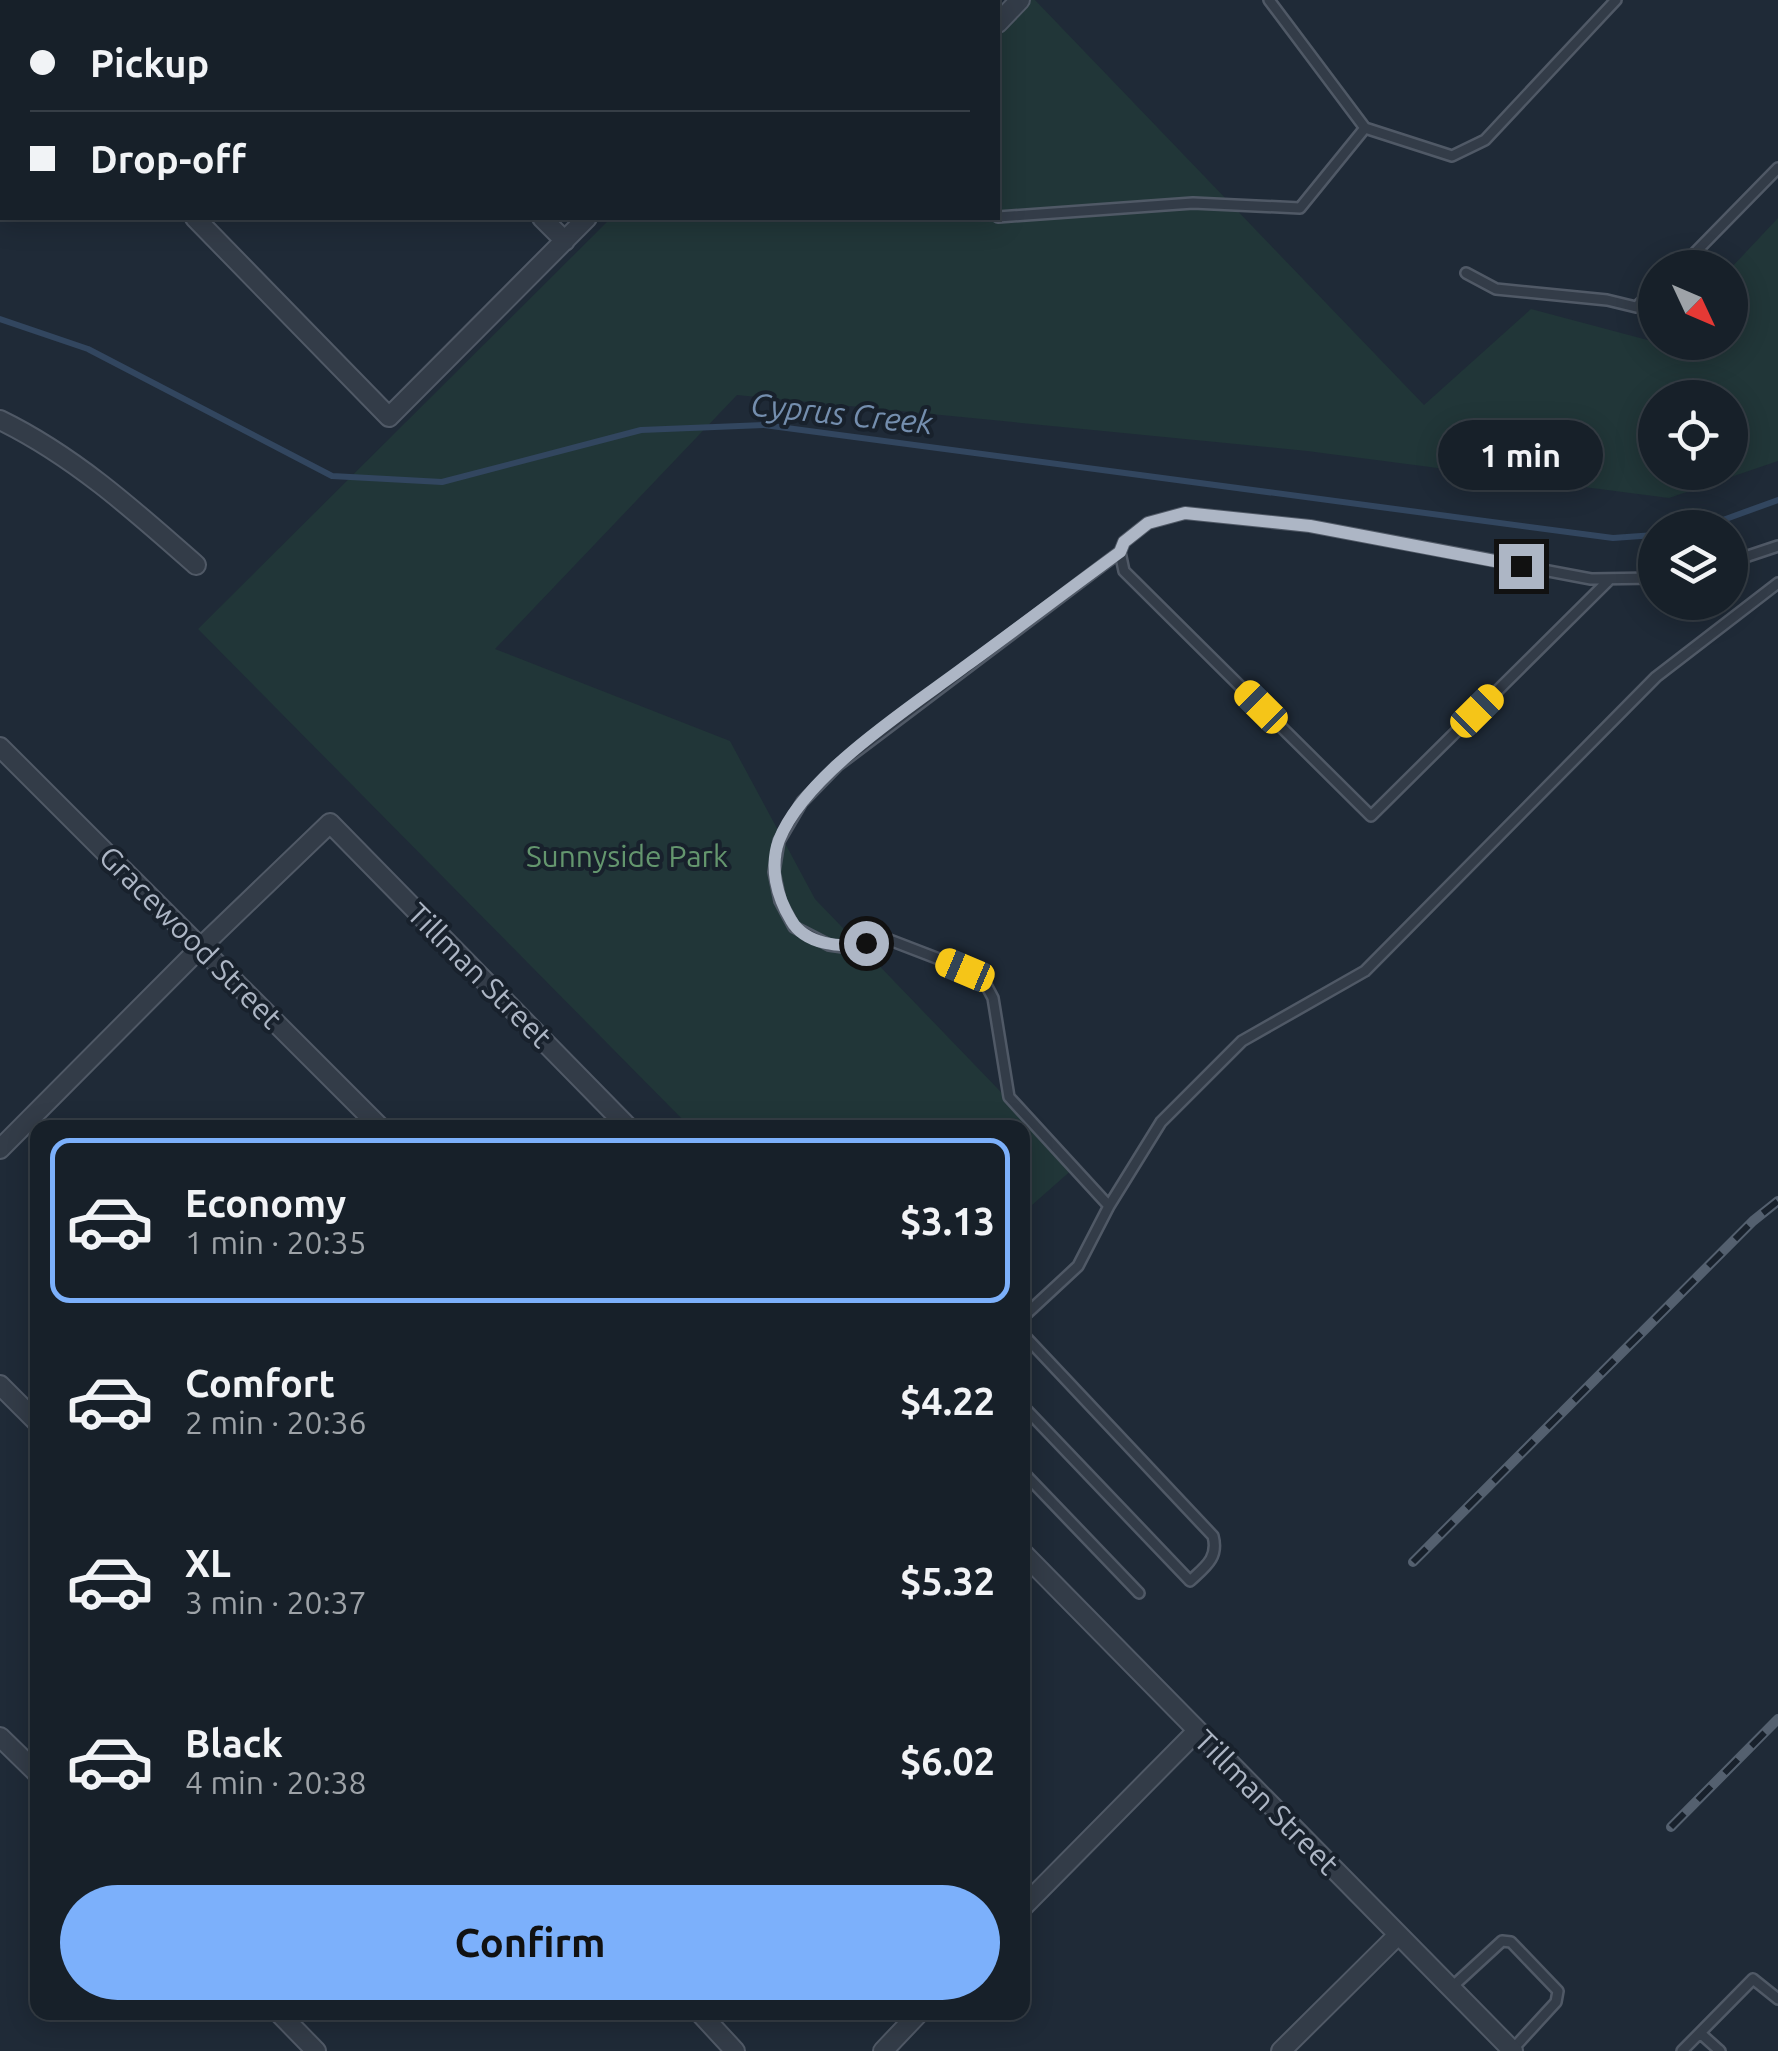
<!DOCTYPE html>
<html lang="en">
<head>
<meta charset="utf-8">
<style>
	body { margin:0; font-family:Ubuntu,sans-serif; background:#242d35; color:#f1f3f6; height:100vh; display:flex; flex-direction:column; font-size:38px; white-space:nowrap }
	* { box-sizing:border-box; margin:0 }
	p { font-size:32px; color:#9ea3a8 }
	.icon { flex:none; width:55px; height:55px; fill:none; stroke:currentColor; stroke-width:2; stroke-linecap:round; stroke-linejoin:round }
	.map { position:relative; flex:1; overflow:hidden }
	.details { position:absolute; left:30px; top:1120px; width:1000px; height:900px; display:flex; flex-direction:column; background:#172029; border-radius:20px; box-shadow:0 5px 25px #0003,0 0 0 2px #363e46 }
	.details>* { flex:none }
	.guide { position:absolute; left:0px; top:0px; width:1000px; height:220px; box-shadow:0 5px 25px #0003,0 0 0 2px #363e46; display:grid; align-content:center; height:220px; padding:0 30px; background:#172029 }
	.needle { width:65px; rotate:134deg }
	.fabs { position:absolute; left:1638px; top:250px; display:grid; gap:20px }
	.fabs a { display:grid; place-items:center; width:110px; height:110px; border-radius:50%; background:#172029; box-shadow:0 5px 25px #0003,0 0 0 2px #363e46; font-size:50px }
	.end { position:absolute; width:45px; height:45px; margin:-22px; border:12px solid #adb6c5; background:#111; box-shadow:0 0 0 5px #111 }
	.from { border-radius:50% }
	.bubble { position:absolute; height:70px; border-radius:35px; background:#172029; box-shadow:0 5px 25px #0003,0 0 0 2px #363e46; font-size:32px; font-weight:700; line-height:70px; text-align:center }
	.car { position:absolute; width:30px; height:60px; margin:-30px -15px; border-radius:12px; box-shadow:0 0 8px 2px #0007; background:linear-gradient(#f5c518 24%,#345 0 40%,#f5c518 0 76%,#345 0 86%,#f5c518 0) }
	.guide b { display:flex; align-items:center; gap:35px; height:95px; font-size:38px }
	.guide b+b { border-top:2px solid #363e46 }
	.guide i { width:25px; height:25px; background:#f1f3f6 }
	ul { padding:18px 0 0; list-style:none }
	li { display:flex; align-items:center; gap:30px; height:165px; margin:0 20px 15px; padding:0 10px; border:5px solid transparent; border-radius:20px }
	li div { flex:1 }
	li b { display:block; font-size:38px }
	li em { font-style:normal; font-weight:700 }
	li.on { border-color:#7cb0fb }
	li>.icon { width:90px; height:90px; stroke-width:1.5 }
	.cta { display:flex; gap:20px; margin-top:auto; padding:20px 30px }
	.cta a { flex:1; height:115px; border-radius:60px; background:#7cb0fb; color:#111; font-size:40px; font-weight:700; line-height:115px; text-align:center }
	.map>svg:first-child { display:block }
</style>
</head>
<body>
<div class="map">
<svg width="1778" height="2051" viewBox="0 0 1778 2051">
	<rect width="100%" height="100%" fill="#1f2a37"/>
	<!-- green -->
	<path fill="#213638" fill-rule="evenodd" d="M 1020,0 L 1035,0 L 1424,405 L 1531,309 L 1655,342 L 1730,342 L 1730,269 L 1778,218 L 1778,461 L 1669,498 L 1307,451 L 737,395 L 495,649 L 730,741 L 815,899 L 1074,1168 L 1023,1213 L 1022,1128 L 690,1127 L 198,629 L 611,218 L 998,218 L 998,23 ZM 1655,398 L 1730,398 L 1730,472 L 1655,472 Z"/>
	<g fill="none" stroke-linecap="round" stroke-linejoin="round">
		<!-- stream -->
		<path stroke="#32465f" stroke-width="6" d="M 0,319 L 88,349 L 332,476 L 442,482 L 641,430 L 764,425 L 1613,538 L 1655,535
			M 1701,528 L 1778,500"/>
		<defs>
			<path id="service" d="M 1269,0 L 1365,128 L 1452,156 L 1485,140 L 1616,0
				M 977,2 L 980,0
				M 998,217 L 1193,203 L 1300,208 L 1365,128
				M 1680,268 L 1778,168
				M 1466,273 L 1496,289 L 1607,300 L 1636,307 L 1655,290
				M 1730,562 L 1778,546
				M 1610,579 L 1371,816 L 1124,571 L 1120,552 L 1124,542 L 1148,523 L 1185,513 L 1310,526 L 1591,579 L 1655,578
				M 1109,1206 L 1009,1097 L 993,998 L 985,983 L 965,969 L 887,939 L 843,947 L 829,945 L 794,927 L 780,901 L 774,872 L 779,841 L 802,802 L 837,766 L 1120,552
				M 1022,1318 L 1078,1266 L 1109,1206 L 1161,1122 L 1242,1041 L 1365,971 L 1656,677 L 1778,583
				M 1022,1333 L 1213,1536 C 1219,1558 1205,1567 1190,1581 L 1022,1405
				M 1022,1471 L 1139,1593
				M 1452,1987 L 1502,1941 L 1511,1942 L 1558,1991 L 1556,2002 L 1512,2050
				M 1700,2033 L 1720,2051
				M 1682,2051 L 1753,1979 L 1778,1999"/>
			<path id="minor" d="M 329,0 L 331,2
				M 651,0 L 652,2
				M 796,2 L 799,0
				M 0,16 L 2,19
				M 998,23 L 1020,0
				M 195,218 L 389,417 L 587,218
				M 542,218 L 565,241
				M 0,420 C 74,456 135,511 196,565
				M 0,747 L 381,1128
				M 0,1149 L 202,946 L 330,823 L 629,1128
				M 0,1385 L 38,1423
				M 1022,1552 L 1513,2051
				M 0,1737 L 38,1774
				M 1022,1908 L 1197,1731
				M 278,2012 L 316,2051
				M 699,2012 L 735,2051
				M 883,2051 L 920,2012
				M 1281,2051 L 1398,1935"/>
		</defs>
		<!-- service casing -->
		<use href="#service" stroke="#505966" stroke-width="14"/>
		<!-- minor casing -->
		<use href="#minor" stroke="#505966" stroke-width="22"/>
		<!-- service -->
		<use href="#service" stroke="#333c48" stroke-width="9"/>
		<!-- minor -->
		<use href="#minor" stroke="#333c48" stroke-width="18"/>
		<defs>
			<path id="rail" d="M 1413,1562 L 1753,1221 L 1778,1201
				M 1671,1827 L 1778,1719"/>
		</defs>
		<!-- rail casing -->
		<use href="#rail" stroke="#54606f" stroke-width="10"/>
		<!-- rail -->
		<use href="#rail" stroke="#18212c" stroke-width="6" stroke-dasharray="19" stroke-linecap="butt"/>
	</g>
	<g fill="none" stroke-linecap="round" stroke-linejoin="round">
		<!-- route -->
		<path stroke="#adb6c5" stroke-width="12" d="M 866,943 C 841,948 805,945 791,920 C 777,897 769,867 779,840 C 805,774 911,707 967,665 C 1018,628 1069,589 1120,552 L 1124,542 L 1148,523 L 1185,513 L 1310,526 L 1521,566"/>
	</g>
	<g text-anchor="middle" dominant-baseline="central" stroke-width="8" stroke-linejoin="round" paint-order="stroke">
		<!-- park labels -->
		<g font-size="30" fill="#64966e" stroke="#18212c">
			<text x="627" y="856">Sunnyside Park</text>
		</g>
		<!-- street labels -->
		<g font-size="30" fill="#adb6c5" stroke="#18212c">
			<text transform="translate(191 937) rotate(45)">Gracewood Street</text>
			<text transform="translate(480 975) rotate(45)">Tillman Street</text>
			<text transform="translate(1267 1802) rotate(45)">Tillman Street</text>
		</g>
		<!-- water labels -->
		<g font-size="32" font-style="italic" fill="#748eae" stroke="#18212c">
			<text transform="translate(842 413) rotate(6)">Cyprus Creek</text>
		</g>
	</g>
</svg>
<div class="fabs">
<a><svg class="needle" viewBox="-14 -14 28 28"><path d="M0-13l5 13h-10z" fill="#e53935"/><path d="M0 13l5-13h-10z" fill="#9ea3a8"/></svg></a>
<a><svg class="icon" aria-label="locate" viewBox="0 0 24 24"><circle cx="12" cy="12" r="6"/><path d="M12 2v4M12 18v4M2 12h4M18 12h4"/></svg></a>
<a><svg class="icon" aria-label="layers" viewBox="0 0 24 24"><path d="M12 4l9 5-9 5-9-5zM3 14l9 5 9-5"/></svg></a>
</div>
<i class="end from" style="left:866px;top:943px"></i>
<i class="end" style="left:1521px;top:566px"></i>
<div class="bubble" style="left:1438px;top:420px;width:165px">1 min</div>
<i class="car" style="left:1261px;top:707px;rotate:315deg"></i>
<i class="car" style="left:1477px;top:711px;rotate:45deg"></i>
<i class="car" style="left:965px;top:970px;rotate:293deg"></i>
<div class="guide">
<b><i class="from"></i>Pickup</b>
<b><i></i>Drop-off</b>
</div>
<section class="details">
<ul>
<li class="on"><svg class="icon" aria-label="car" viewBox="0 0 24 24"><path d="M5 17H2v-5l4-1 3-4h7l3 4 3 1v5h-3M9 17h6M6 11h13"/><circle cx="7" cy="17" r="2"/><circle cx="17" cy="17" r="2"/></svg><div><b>Economy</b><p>1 min · 20:35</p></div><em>$3.13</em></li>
<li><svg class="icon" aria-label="car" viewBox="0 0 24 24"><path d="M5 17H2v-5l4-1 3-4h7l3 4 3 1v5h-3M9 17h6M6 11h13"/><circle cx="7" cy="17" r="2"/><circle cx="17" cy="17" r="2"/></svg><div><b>Comfort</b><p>2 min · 20:36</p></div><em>$4.22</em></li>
<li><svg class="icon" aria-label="car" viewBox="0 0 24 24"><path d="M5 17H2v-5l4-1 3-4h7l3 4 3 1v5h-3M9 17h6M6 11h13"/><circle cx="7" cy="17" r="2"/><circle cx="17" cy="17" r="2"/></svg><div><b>XL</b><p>3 min · 20:37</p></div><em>$5.32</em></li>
<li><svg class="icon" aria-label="car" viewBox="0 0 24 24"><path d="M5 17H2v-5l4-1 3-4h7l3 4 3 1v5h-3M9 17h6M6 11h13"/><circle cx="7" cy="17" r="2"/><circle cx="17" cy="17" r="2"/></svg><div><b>Black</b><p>4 min · 20:38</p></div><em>$6.02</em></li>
</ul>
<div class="cta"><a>Confirm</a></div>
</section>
</div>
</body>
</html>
